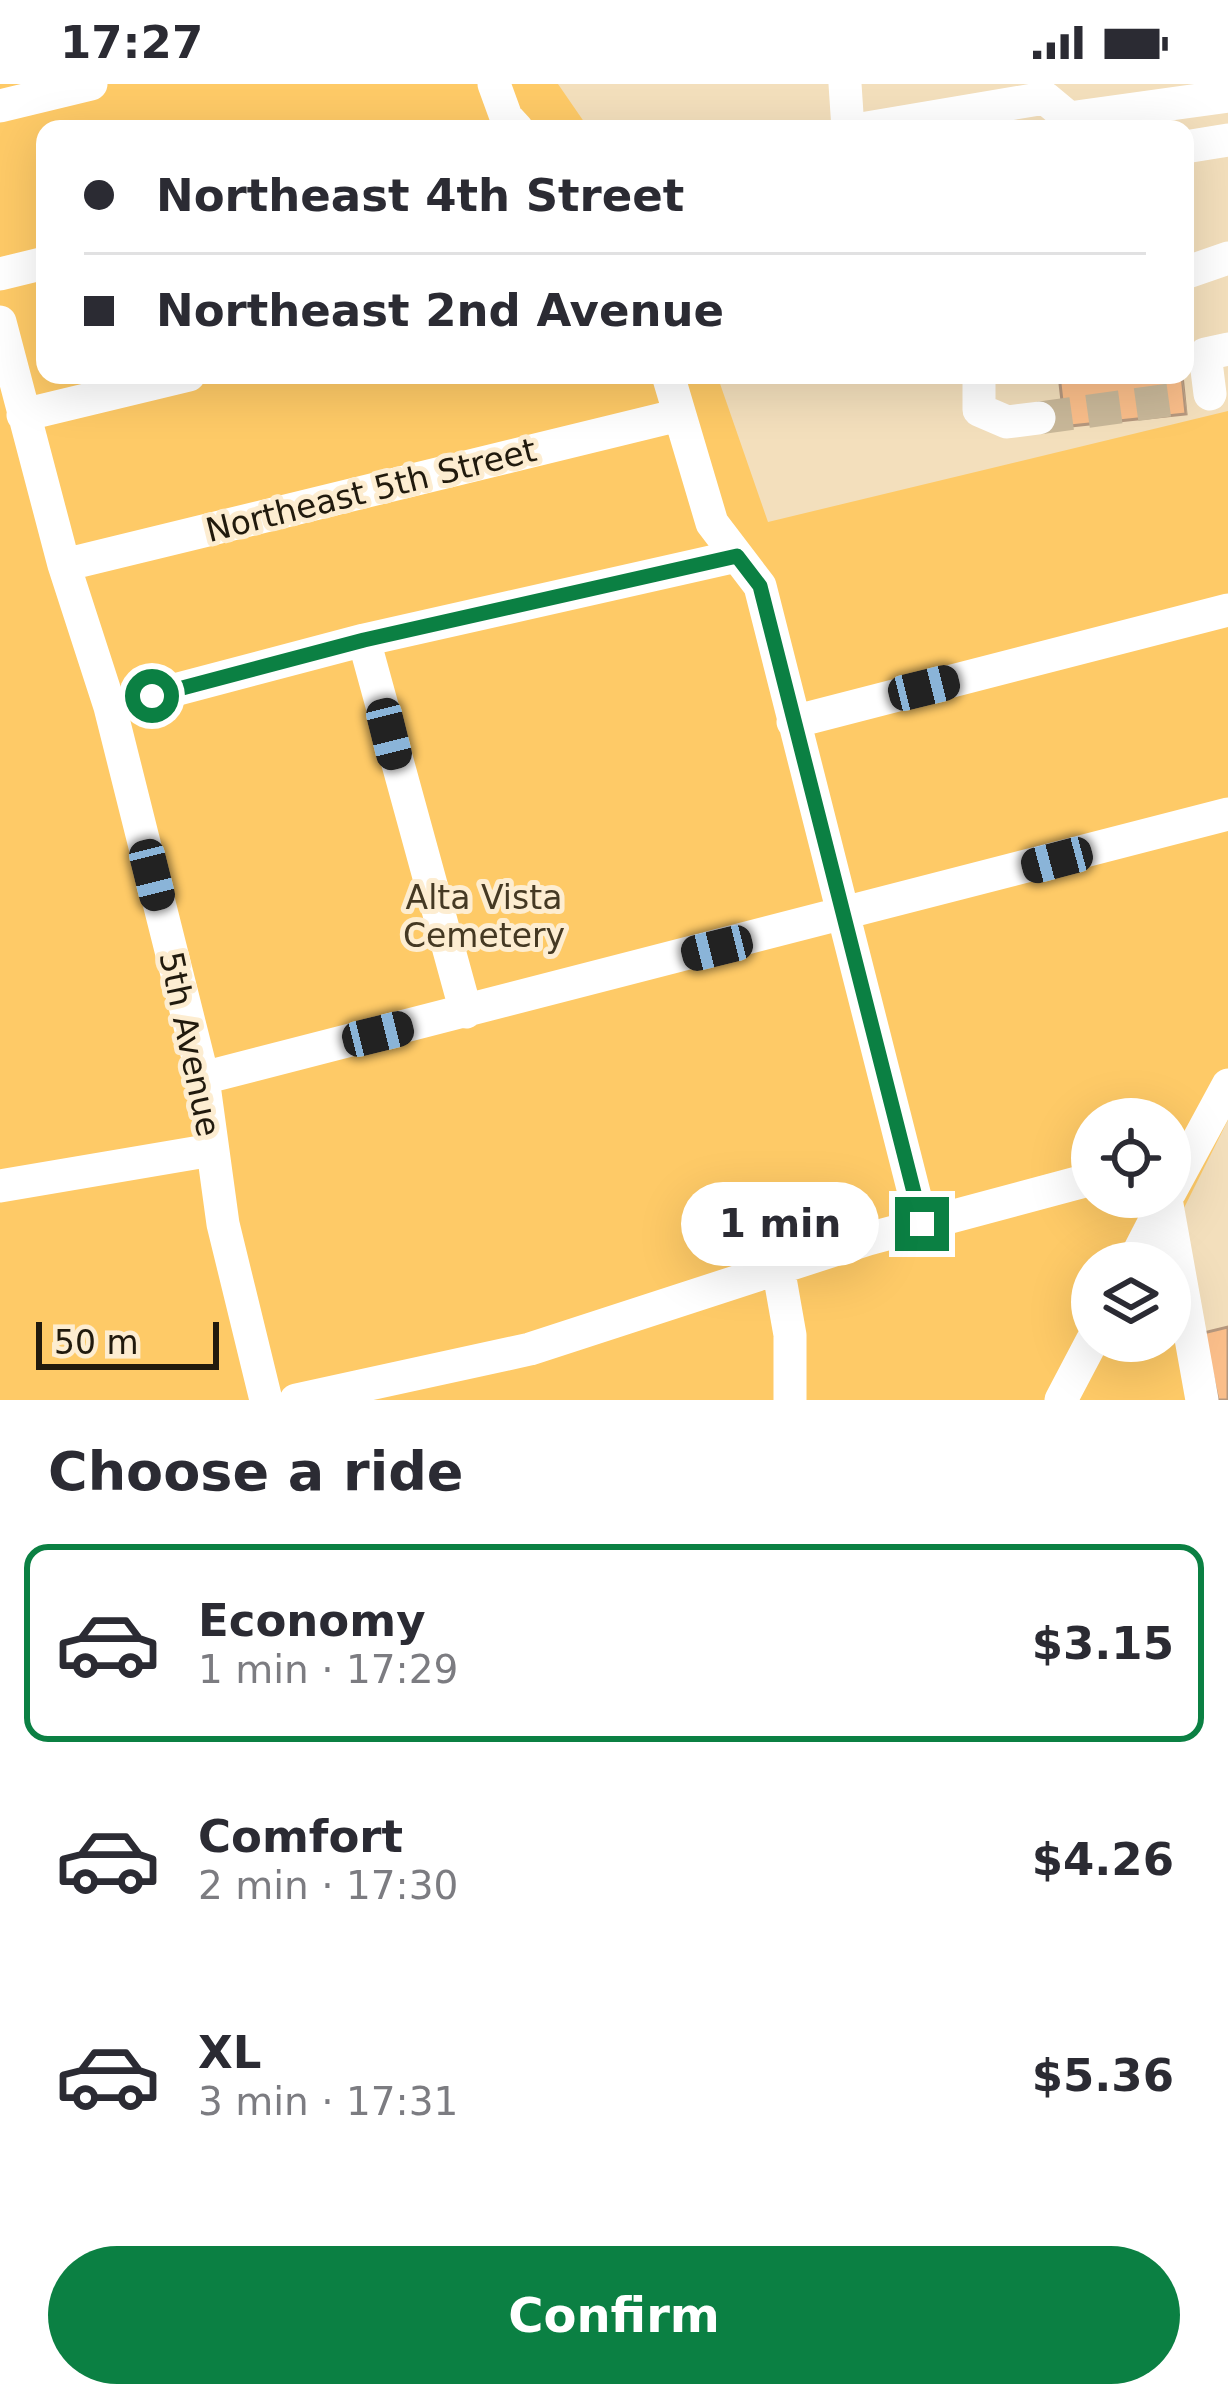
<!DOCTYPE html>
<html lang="en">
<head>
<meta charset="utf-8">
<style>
	body { margin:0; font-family:"DejaVu Sans",sans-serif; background:#f2f2f3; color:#2b2b33; height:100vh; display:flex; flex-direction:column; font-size:45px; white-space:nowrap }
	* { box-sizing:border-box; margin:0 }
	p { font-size:39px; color:#7c7c81 }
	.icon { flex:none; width:66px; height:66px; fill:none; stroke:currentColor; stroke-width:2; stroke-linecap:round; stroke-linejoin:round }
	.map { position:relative; height:1316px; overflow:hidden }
	.side { display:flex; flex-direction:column; background:#fff; flex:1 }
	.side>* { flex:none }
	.banner { position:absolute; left:36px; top:36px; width:1158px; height:264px; border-radius:24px; box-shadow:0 12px 48px #0002; display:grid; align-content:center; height:264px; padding:0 48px; background:#fff }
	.buttons { position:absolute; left:1071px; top:1014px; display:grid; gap:24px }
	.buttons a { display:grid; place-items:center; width:120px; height:120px; border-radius:50%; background:#fff; box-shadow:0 12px 48px #0002; font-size:60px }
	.scale { position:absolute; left:36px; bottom:30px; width:183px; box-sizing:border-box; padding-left:12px; border:6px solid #211a0d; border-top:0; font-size:33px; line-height:42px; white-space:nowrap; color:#211a0d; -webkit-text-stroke:9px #fdedd1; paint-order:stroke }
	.end { position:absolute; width:54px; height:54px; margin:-27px; border:15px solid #0b8043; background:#fff; box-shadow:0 0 0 6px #fff }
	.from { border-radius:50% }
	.bubble { position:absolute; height:84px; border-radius:42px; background:#fff; box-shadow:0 12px 48px #0002; font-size:39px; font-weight:700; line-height:84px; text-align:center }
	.car { position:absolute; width:36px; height:72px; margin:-36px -18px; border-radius:15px; box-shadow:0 0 9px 3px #0007; background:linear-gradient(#222 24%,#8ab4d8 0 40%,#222 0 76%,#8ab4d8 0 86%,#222 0) }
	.banner b { display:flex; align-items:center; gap:42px; height:114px; font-size:45px }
	.banner b+b { border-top:3px solid #e1e1e2 }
	.banner i { width:30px; height:30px; background:#2b2b33 }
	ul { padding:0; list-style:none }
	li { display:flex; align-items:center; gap:36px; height:198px; margin:0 24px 18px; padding:0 24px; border:6px solid transparent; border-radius:24px }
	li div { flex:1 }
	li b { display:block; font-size:45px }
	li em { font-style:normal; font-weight:700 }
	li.on { border-color:#0b8043 }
	li>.icon { width:108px; height:108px; stroke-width:1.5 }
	h2 { padding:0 48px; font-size:54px; line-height:144px }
	.cta { display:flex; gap:24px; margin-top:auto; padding:24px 48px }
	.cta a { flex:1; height:138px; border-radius:72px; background:#0b8043; color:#fff; font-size:48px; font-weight:700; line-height:138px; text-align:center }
	.status { display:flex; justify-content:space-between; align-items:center; height:84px; padding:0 60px; background:#fff; direction:ltr }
	.status svg { height:33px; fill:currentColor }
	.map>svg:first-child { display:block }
</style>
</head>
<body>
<div class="status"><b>17:27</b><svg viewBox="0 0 49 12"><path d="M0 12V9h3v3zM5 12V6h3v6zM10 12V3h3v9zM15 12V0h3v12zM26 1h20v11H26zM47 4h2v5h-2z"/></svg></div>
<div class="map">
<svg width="1228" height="1316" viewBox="0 0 1228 1316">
	<rect width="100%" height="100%" fill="#f3dfbc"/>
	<!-- green -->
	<path fill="#feca67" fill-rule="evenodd" d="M 0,0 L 558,0 L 589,45 L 45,45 L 45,291 L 717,291 L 768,438 L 1228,327 L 1228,1036 L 1184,1124 L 1215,1316 L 0,1316 ZM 1092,1035 L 1170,1035 L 1170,1113 L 1092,1113 ZM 1092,1179 L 1170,1179 L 1170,1257 L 1092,1257 Z"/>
	<!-- building -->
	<path fill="#fabe8a" stroke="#b6987e" stroke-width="3" d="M 1059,291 L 1182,291 L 1186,330 L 1041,345 L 1038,320 L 1062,317 Z
		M 1228,1243 L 1228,1316 L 1218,1316 L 1203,1249 Z"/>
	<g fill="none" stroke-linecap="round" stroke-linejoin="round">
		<!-- minor-tunnel -->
		<path stroke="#c9b899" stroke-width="33" stroke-dasharray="33 16" stroke-linecap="butt" d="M 1039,334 L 1185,314"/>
		<!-- minor -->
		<path stroke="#fff" stroke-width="33" d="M 494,0 L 506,33 L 517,45
			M 845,0 L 848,45
			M 0,22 L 91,0
			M 861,45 L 1045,14 L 1069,34 L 1228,12
			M 1185,63 L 1228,56
			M 1185,189 L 1228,174
			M 0,190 L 45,179
			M 0,238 L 64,481 L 110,623 L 203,994 L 223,1140 L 266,1316
			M 668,291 L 712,439 L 760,502 L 922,1140
			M 979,294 L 979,326 L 1007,338 L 1039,334
			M 1210,310 L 1205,270 L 1228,265
			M 23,331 L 189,291
			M 64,481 L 679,331
			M 364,556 L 466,928
			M 110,623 L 364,556 L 737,472
			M 793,638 L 1228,526
			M 203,994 L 1228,730
			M 0,1102 L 212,1066
			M 1170,1108 L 1228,1001
			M 1166,1115 L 1202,1316
			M 1133,1179 L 1167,1113
			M 778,1183 L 790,1251 L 790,1316
			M 296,1316 L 530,1265 L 868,1155 L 1092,1095
			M 1061,1316 L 1092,1257"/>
	</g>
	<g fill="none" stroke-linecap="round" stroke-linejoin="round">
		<!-- route -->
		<path stroke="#0b8043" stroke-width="15" d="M 152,612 L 364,556 L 737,472 L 760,502 L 922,1140"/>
	</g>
	<g text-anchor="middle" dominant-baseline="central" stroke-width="10" stroke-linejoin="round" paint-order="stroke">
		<!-- street labels -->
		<g font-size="33" fill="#211a0d" stroke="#fdedd1">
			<text transform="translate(371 406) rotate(-14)">Northeast 5th Street</text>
			<text transform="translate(190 960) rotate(78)">5th Avenue</text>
		</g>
		<!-- park labels -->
		<g font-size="33" fill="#453923" stroke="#fdedd1">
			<text x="484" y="813">Alta Vista<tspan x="484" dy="38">Cemetery</tspan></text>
		</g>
	</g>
</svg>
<div class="buttons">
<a><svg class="icon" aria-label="locate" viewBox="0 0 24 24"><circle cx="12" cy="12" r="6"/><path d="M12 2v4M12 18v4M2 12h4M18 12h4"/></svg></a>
<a><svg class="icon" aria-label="layers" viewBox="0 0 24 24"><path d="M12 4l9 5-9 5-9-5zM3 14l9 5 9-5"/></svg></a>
</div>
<div class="scale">50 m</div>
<i class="end from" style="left:152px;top:612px"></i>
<i class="end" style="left:922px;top:1140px"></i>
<div class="bubble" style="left:681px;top:1098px;width:198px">1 min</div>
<i class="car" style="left:924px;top:604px;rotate:76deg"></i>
<i class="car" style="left:389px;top:650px;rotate:166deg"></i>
<i class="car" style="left:1057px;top:776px;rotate:255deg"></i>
<i class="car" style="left:152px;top:791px;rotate:166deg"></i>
<i class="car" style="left:717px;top:864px;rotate:256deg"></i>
<i class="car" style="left:378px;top:950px;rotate:76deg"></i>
<div class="banner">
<b><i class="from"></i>Northeast 4th Street</b>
<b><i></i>Northeast 2nd Avenue</b>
</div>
</div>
<section class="side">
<h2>Choose a ride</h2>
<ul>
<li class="on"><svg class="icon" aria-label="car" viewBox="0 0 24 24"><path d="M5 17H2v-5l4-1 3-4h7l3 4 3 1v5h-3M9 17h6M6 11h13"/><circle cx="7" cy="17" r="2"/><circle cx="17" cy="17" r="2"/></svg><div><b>Economy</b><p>1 min · 17:29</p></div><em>$3.15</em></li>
<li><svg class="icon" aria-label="car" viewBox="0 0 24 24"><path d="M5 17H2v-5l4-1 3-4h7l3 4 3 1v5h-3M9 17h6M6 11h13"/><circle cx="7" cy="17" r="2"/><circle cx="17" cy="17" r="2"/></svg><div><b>Comfort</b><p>2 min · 17:30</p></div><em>$4.26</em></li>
<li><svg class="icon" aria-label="car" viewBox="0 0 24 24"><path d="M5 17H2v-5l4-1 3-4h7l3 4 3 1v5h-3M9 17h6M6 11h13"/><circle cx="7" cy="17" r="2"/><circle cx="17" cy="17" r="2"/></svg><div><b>XL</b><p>3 min · 17:31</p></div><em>$5.36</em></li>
</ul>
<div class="cta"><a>Confirm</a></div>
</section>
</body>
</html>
